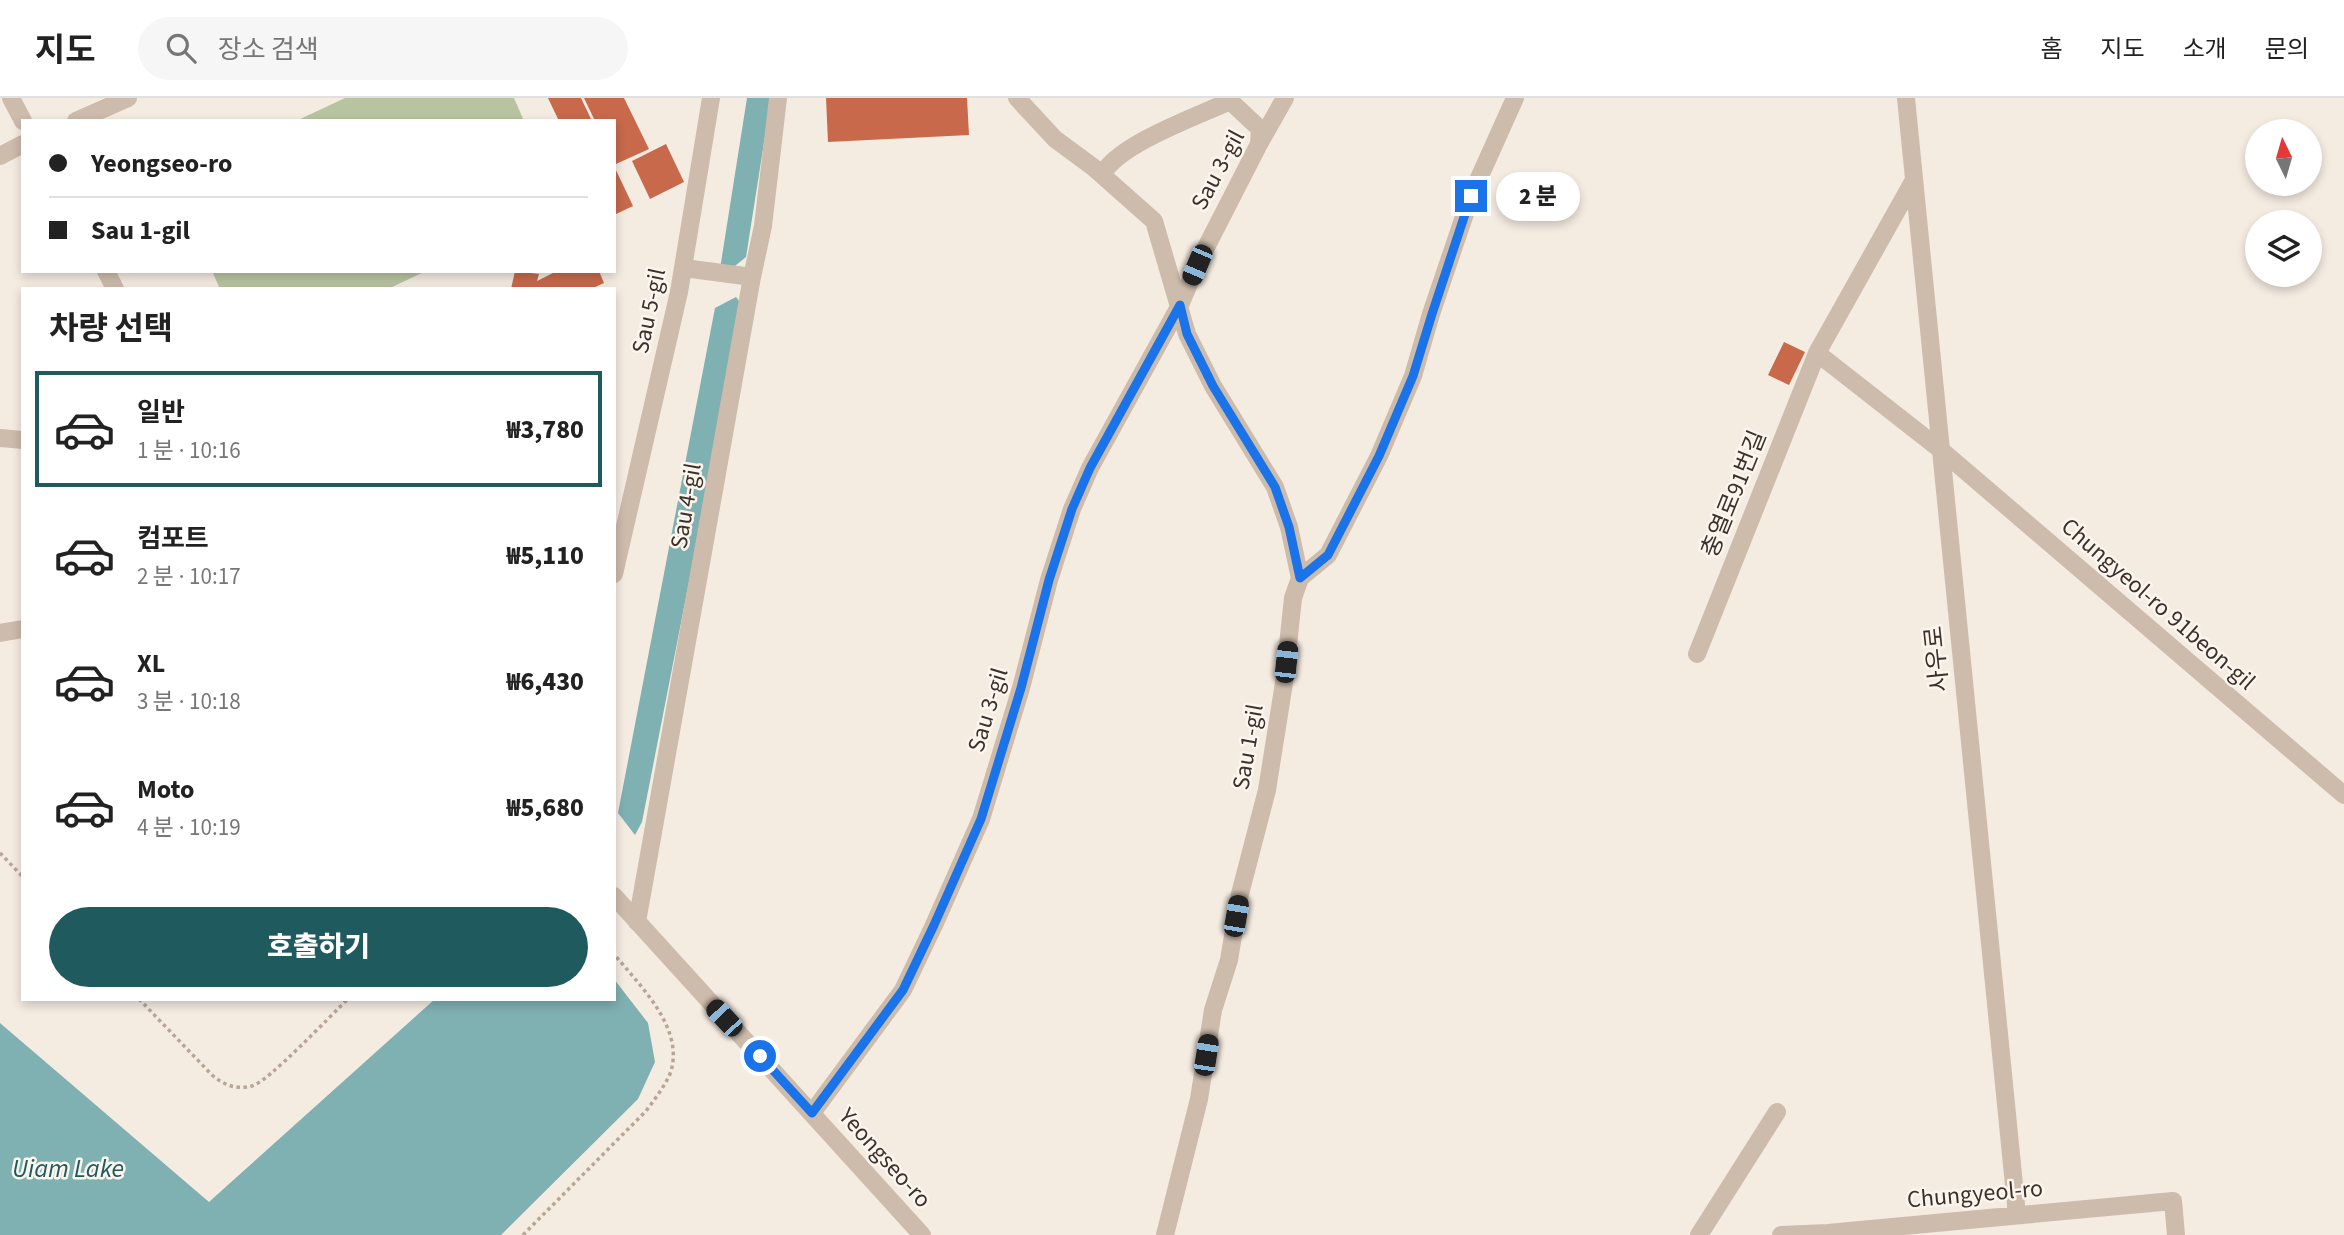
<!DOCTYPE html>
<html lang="ko">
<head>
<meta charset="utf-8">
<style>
	body { margin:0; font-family:"Source Sans 3","Noto Sans KR",sans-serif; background:#f6f6f6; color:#222; height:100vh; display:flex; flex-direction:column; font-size:26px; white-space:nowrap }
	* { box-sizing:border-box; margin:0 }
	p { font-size:23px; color:#767676 }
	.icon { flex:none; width:38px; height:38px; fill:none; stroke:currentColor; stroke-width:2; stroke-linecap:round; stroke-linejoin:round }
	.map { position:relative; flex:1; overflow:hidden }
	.sheet { position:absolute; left:21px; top:189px; width:595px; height:714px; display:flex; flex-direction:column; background:#fff; border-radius:0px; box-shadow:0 4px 10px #0003 }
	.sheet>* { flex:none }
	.hud { position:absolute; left:21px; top:21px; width:595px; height:154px; border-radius:0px; box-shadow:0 4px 10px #0003; display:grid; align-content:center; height:154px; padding:0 28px; background:#fff }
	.needle { width:46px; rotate:355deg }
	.fabs { position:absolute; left:2245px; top:21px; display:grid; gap:14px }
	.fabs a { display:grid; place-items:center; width:77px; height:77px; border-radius:50%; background:#fff; box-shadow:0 4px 10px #0003; font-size:35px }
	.end { position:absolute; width:32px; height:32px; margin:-16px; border:9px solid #1a73e8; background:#fff; box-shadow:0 0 0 4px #fff }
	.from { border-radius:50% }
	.bubble { position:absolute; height:49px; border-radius:24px; background:#fff; box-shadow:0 4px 10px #0003; font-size:23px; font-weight:800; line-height:49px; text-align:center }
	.car { position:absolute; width:21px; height:42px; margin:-21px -10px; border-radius:9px; box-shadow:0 0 5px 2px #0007; background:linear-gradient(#222 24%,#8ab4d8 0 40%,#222 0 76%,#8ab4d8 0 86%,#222 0) }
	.hud b { display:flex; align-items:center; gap:24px; height:66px; font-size:26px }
	.hud b+b { border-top:2px solid #e0e0e0 }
	.hud i { width:18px; height:18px; background:#222 }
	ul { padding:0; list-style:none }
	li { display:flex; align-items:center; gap:21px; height:116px; margin:0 14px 10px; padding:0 14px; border:4px solid transparent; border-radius:0px }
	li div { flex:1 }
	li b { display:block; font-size:26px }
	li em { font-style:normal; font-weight:800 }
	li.on { border-color:#1f5a5e }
	li>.icon { width:63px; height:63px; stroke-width:1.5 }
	h2 { padding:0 28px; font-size:32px; line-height:84px }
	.primary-button { display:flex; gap:14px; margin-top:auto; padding:14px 28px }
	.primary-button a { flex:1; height:80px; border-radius:42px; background:#1f5a5e; color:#fff; font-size:28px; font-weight:800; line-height:80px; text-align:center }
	header { display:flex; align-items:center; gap:42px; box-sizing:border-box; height:98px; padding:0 35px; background:#fff; border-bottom:2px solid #e0e0e0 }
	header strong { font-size:33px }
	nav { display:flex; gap:38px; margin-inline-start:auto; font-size:24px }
	.search { width:490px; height:63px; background:#f6f6f6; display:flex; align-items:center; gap:18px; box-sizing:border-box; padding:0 24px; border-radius:38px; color:#767676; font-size:26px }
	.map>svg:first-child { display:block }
</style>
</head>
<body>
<header>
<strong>지도</strong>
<div class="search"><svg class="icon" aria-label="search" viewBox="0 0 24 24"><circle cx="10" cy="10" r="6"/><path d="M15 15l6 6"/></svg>장소 검색</div>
<nav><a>홈</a><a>지도</a><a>소개</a><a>문의</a></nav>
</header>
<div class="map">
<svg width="2344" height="1137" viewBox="0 0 2344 1137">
	<rect width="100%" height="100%" fill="#f4ebe1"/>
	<!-- green -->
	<path fill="#b8c4a0" d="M 345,0 L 514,0 L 524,23 L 296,23 Z
		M 212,173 L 426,173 L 388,191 L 220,191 Z"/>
	<!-- water -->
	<path fill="#7fb0b2" d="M 747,0 L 771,0 L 746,159 L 730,172 L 720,171 Z
		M 736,199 L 743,208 L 642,724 L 635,737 L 618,715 L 715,210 Z
		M 614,881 L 648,925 L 655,964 L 638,1001 L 501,1137 L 0,1137 L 0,925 L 209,1104 L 435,901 L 614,901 Z"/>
	<!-- building -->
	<path fill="#c8694b" d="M 548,0 L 581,0 L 592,23 L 559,23 Z
		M 584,0 L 624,0 L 649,51 L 616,66 L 614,23 L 595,23 Z
		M 826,0 L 967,0 L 969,37 L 828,44 Z
		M 666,46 L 684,84 L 650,101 L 632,63 Z
		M 614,68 L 633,108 L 614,117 Z
		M 515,173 L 539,176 L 537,183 L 557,173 L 599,173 L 604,185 L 591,191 L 511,191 Z
		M 1784,244 L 1805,254 L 1789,287 L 1768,277 Z"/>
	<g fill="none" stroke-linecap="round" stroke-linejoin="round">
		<!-- path -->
		<path stroke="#b9a596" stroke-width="3.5" stroke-dasharray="3.5 3.5" stroke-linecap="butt" d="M 0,755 L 23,779
			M 139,901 L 212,977 C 224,987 236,992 252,988 C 268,984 331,917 348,901
			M 523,1137 L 646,1013 C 655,1001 664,989 670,976 C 686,931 640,888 614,856"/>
		<!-- minor -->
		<path stroke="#cdbbac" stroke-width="18" d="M 11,0 L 23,23
			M 1017,0 L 1055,41 L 1093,69 L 1154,123 L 1187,236 L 1213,288 L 1275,389 L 1289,429 L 1300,480
			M 1906,0 L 2017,1117
			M 76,23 L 128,0
			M 0,58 L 23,46
			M 1102,77 C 1118,46 1198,18 1230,3 L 1260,31 L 1259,46
			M 684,170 L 752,179
			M 106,173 L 115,191
			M 1817,255 L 1941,352 L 2344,697
			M 0,340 L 23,342
			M 614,476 L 679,194 L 711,0
			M 0,535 L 23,531
			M 1697,556 L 1817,255 L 1914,82
			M 614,798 L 922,1137
			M 637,824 L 752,179 L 763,128 L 778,0
			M 812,1015 L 903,892 L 934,827 L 981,721 L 1021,590 L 1049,482 L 1072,411 L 1090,370 L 1180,207 L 1197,167 L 1259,46 L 1285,0
			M 1165,1137 L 1199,1001 L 1213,912 L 1229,862 L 1240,796 L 1267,692 L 1284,585 L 1293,500 L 1300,480 L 1328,457 L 1379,358 L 1413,278 L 1431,216 L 1471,98 L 1515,0
			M 1699,1137 L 1777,1014
			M 1781,1137 L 1828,1135 L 2173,1103 L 2176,1137"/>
	</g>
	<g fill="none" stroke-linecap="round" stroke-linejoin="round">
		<!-- route -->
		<path stroke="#1a73e8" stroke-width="9" d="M 760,958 L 812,1015 L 903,892 L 934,827 L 981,721 L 1021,590 L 1049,482 L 1072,411 L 1090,370 L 1180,207 L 1187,236 L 1213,288 L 1275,389 L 1289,429 L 1300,480 L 1328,457 L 1379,358 L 1413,278 L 1432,216 L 1471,98"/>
	</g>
	<g text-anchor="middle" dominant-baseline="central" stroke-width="5" stroke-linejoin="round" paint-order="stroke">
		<!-- street labels -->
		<g font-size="24" fill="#3b302b" stroke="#fbf5ee">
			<text transform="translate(1218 72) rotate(-62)">Sau 3-gil</text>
			<text transform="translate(649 213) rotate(-78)">Sau 5-gil</text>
			<text transform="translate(1734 396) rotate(-68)">충열로91번길</text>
			<text transform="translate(686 408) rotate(-80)">Sau 4-gil</text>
			<text transform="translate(2158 506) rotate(41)">Chungyeol-ro 91beon-gil</text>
			<text transform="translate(1937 561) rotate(-96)">사우로</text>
			<text transform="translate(988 612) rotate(-73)">Sau 3-gil</text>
			<text transform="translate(1248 649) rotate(-80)">Sau 1-gil</text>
			<text transform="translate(885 1060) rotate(48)">Yeongseo-ro</text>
			<text transform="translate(1975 1096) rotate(-5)">Chungyeol-ro</text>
		</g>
		<!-- water labels -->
		<g font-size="26" font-style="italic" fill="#1f5a5e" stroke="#fbf5ee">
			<text x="68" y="1070">Uiam Lake</text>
		</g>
	</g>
</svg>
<div class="fabs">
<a><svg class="needle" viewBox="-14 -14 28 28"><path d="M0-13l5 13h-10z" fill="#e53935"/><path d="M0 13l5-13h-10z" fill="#767676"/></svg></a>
<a><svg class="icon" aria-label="layers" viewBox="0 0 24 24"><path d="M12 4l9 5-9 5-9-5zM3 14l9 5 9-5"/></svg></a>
</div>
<i class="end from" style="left:760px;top:958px"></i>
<i class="end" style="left:1471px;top:98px"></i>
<div class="bubble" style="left:1496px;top:74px;width:84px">2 분</div>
<i class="car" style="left:1197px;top:167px;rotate:203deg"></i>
<i class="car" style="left:1286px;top:564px;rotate:6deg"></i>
<i class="car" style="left:1236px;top:818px;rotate:10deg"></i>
<i class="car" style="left:724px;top:920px;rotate:317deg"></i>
<i class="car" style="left:1206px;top:957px;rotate:9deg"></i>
<div class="hud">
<b><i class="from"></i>Yeongseo-ro</b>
<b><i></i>Sau 1-gil</b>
</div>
<section class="sheet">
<h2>차량 선택</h2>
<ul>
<li class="on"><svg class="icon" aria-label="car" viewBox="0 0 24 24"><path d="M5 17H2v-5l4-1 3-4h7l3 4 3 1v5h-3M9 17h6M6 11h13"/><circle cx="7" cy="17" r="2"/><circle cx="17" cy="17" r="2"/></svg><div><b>일반</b><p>1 분 · 10:16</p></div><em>₩3,780</em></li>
<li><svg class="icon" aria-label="car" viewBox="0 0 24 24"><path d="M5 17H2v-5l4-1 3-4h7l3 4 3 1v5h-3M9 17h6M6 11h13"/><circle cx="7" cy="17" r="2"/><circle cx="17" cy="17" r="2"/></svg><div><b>컴포트</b><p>2 분 · 10:17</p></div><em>₩5,110</em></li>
<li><svg class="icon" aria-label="car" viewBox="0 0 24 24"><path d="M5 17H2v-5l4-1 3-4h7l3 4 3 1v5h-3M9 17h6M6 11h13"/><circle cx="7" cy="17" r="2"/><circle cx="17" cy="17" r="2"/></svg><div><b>XL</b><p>3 분 · 10:18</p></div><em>₩6,430</em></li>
<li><svg class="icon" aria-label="car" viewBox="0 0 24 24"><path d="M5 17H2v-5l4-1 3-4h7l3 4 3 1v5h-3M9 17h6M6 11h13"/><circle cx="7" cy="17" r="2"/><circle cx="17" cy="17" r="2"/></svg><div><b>Moto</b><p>4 분 · 10:19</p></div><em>₩5,680</em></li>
</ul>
<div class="primary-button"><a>호출하기</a></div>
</section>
</div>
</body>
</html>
